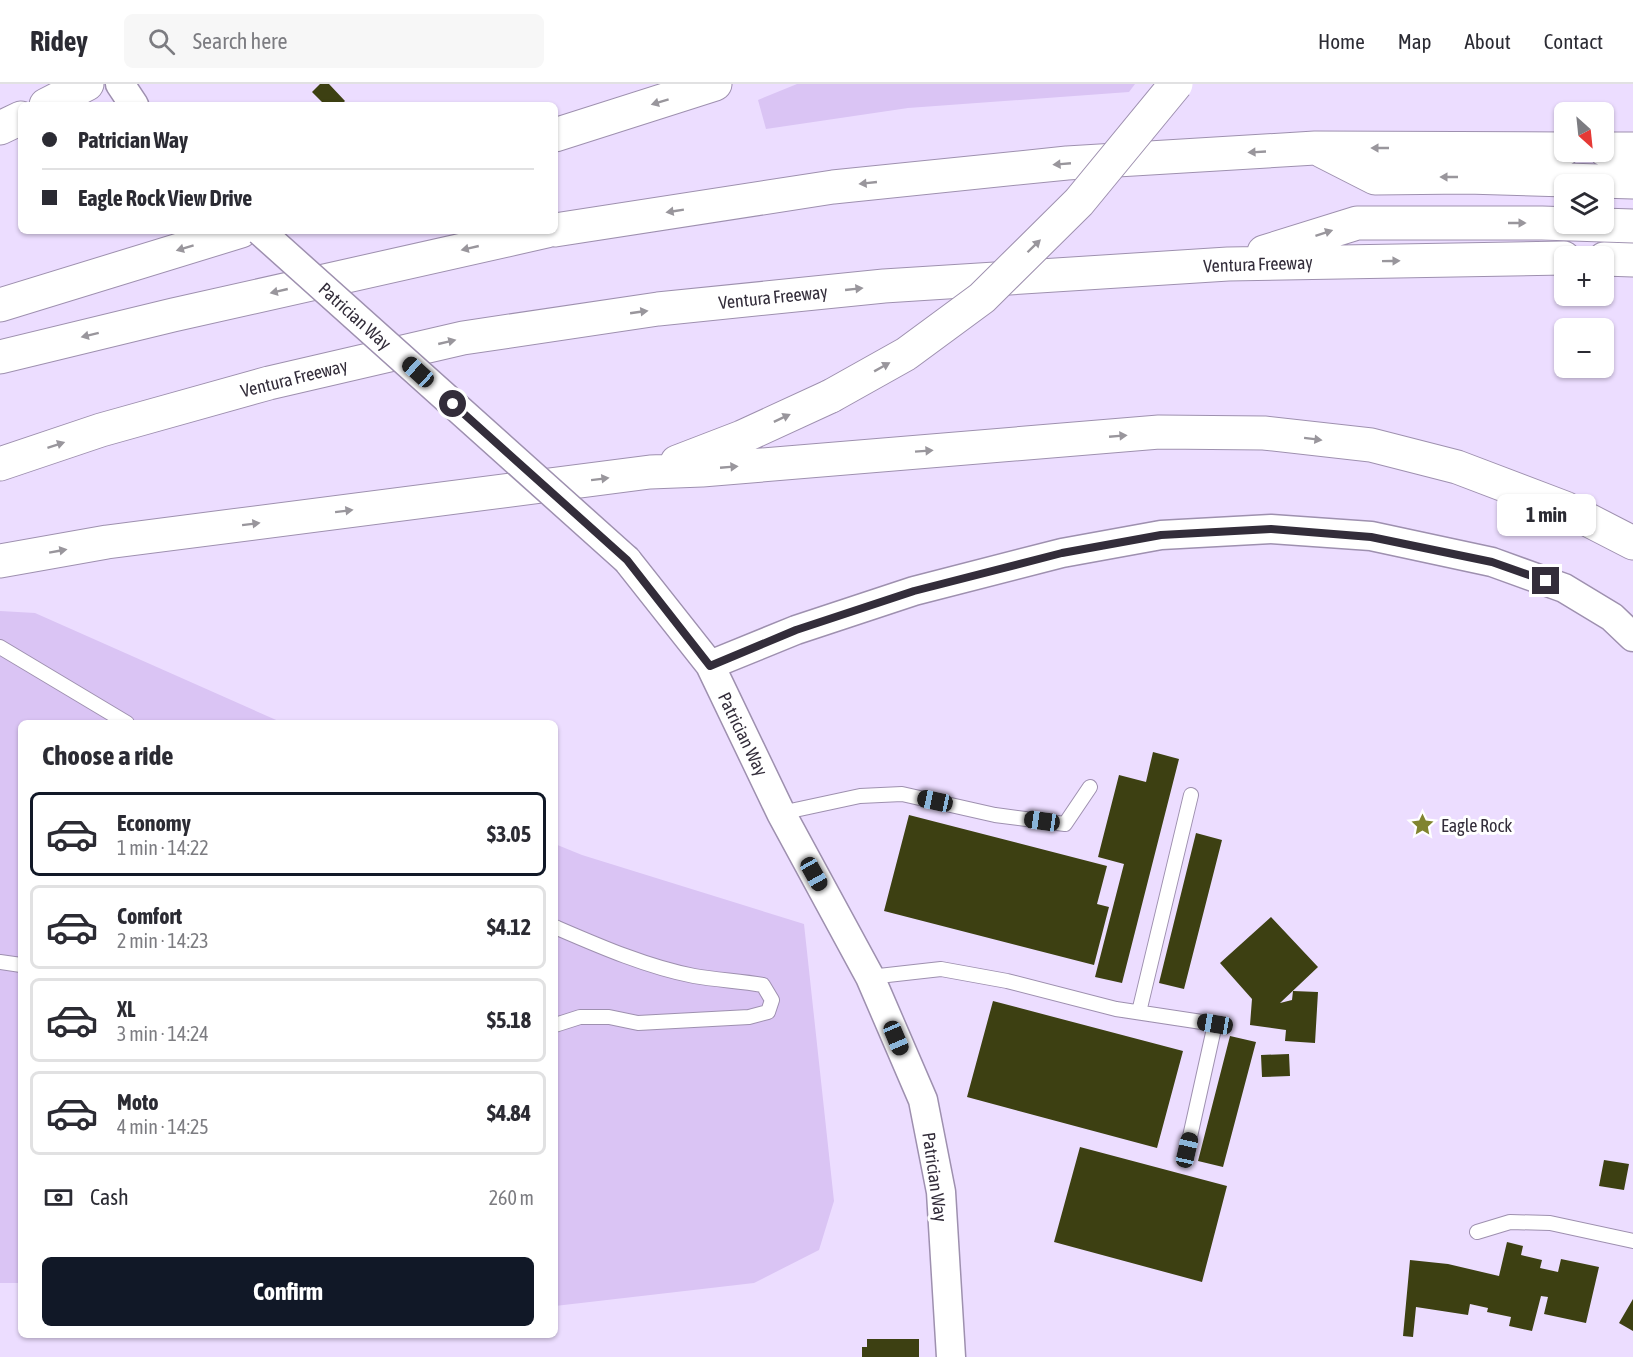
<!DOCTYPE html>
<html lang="en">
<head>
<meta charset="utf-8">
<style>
	body { margin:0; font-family:"Asap Condensed",sans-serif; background:#f7f7f7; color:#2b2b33; height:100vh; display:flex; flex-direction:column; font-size:22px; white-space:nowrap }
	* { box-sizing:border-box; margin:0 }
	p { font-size:20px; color:#7c7c81 }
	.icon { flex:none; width:33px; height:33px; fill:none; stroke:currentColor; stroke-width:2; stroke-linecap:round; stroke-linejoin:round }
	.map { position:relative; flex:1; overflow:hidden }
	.drawer { position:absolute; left:18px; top:636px; width:540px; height:618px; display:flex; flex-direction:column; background:#fff; border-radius:9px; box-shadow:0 2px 4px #0004 }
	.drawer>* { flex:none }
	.top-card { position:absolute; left:18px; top:18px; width:540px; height:132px; border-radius:9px; box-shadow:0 2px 4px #0004; display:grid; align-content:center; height:132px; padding:0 24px; background:#fff }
	.needle { width:39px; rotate:153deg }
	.tools { position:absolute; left:1554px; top:18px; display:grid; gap:12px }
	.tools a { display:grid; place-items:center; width:60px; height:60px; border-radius:9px; background:#fff; box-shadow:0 2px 4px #0004; font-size:30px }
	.end { position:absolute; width:27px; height:27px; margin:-14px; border:8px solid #332d3a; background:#fff; box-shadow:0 0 0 3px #fff }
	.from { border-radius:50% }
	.bubble { position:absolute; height:42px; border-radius:9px; background:#fff; box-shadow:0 2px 4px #0004; font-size:20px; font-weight:700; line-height:42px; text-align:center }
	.car { position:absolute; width:18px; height:36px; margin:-18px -9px; border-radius:8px; box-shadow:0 0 4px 2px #0007; background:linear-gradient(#222 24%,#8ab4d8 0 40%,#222 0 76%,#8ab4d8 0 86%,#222 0) }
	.top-card b { display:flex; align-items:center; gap:21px; height:57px; font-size:22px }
	.top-card b+b { border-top:2px solid #e1e1e2 }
	.top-card i { width:15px; height:15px; background:#2b2b33 }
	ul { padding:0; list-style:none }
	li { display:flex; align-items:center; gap:18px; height:84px; margin:0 12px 9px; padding:0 12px; border:3px solid #e1e1e2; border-radius:9px }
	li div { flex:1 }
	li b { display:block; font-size:22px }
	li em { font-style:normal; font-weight:700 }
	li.active { border-color:#111827 }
	li>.icon { width:54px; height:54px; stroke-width:1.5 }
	h2 { padding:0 24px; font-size:27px; line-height:72px }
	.pay { display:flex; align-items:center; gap:15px; height:66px; padding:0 24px; font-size:22px }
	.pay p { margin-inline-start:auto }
	.primary-button { display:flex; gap:12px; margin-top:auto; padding:12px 24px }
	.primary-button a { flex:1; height:69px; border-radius:9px; background:#111827; color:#fff; font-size:24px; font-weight:700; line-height:69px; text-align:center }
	header { display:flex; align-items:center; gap:36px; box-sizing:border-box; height:84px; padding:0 30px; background:#fff; border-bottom:2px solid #e1e1e2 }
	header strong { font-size:28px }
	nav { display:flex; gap:33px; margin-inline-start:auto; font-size:21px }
	.search { width:420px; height:54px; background:#f7f7f7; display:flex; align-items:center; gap:15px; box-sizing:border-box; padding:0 21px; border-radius:9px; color:#7c7c81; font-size:22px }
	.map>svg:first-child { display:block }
</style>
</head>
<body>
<header>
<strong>Ridey</strong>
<div class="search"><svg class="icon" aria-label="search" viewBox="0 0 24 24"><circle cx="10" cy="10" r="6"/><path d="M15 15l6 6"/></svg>Search here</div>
<nav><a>Home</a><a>Map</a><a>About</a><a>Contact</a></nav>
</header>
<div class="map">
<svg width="1633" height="1273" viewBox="0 0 1633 1273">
	<rect width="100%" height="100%" fill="#ecddff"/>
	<!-- green -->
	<path fill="#dac4f4" d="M 797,0 L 1135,0 L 1129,8 L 908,24 L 766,45 L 758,16 Z
		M 0,527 L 35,529 L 283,639 L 21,639 L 21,1199 L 0,1199 Z
		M 555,760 L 582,771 L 804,840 L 834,1117 L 819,1166 L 754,1199 L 555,1222 Z"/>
	<!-- building -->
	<path fill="#3d4012" d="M 320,0 L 329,0 L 345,17 L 341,21 L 325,21 L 312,8 Z
		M 1153,668 L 1179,675 L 1122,899 L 1095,893 L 1124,780 L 1098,773 L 1119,691 L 1146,698 Z
		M 909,731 L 1107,782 L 1097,820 L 1109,823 L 1094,881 L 884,827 Z
		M 1196,749 L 1222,756 L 1184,905 L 1159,899 Z
		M 1271,833 L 1318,883 L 1280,919 L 1292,916 L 1293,907 L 1318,908 L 1315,959 L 1285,957 L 1286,946 L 1250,941 L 1252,915 L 1220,879 Z
		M 993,917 L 1183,967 L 1157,1064 L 967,1013 Z
		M 1230,952 L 1256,958 L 1223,1083 L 1198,1077 Z
		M 1289,970 L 1290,992 L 1262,993 L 1261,971 Z
		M 1080,1063 L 1227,1102 L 1202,1198 L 1054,1158 Z
		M 1604,1076 L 1629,1080 L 1624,1106 L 1599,1102 Z
		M 1507,1158 L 1523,1162 L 1521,1171 L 1542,1176 L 1540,1184 L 1558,1188 L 1561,1175 L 1599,1183 L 1586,1239 L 1544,1230 L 1548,1213 L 1541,1212 L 1532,1247 L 1509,1242 L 1511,1233 L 1487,1228 L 1488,1224 L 1470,1220 L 1468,1231 L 1416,1223 L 1413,1253 L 1403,1252 L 1410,1176 L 1448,1180 L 1499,1192 Z
		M 1633,1215 L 1633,1247 L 1619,1239 Z
		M 867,1255 L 919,1255 L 919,1273 L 862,1273 L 862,1263 L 867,1263 Z"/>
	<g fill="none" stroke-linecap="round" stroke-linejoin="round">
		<defs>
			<path id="lane" d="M 0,563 L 127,639
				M 781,729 L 860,712 L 902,710 L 995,731 L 1065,740 L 1090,703
				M 555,843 C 599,862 647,883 694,892 C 717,896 740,897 763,901 L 772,916 L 768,928 L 749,933 L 638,939 L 609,933 L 580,933 L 555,941
				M 0,878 L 21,881
				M 870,893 L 941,885 L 1007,897 L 1116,925 L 1215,940 L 1187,1066
				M 1139,928 L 1191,711
				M 1477,1148 L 1510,1138 L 1550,1139 L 1633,1157"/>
			<path id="street" d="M 120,0 L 134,21
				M 627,476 L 710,581 L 781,729 L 870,893 L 923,1016 L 941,1108 L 951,1273
				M 710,581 L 796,546 L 914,507 L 1062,469 L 1161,451 L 1271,445 L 1371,452 L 1492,478 L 1564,504 L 1612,533 L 1633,553"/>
			<path id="primary" d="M 46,21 L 87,0
				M 0,44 L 21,34"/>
			<path id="highway" d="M 555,51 L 715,0
				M 1604,65 L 1633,65
				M 1322,67 L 1375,94 L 1467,93 L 1633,98
				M 555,146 L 833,103 L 1067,79 L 1315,64 L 1564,65
				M 1264,168 L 1357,139 L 1542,139 L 1633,142
				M 1604,175 L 1633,176
				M 0,221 L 241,147
				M 0,273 L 173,231 L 547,147
				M 677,378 L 742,353 L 831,312
				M 0,380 L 101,346 L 269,299 L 463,254 L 658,225 L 884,202 L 1228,180 L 1564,174
				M 0,477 L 107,458 L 650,388 L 702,386 L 1159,348 L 1264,349 L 1371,361 L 1457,383 L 1565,424 L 1633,459"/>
		</defs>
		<!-- lane casing -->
		<use href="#lane" stroke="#9e90af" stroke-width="16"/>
		<!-- street casing -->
		<use href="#street" stroke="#9e90af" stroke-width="31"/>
		<!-- primary casing -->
		<use href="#primary" stroke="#9e90af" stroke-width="35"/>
		<!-- highway casing -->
		<use href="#highway" stroke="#9e90af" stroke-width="35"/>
		<!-- lane -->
		<use href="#lane" stroke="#fff" stroke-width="14"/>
		<!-- street -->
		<use href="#street" stroke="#fff" stroke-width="28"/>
		<!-- primary -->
		<use href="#primary" stroke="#fff" stroke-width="33"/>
		<!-- highway -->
		<use href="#highway" stroke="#fff" stroke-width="33"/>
		<defs>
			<path id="street-bridge" d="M 260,147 L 627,476"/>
			<path id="highway-bridge" d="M 831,312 L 906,270 L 982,214 L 1079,118 L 1176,0"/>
		</defs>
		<!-- street-bridge casing -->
		<use href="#street-bridge" stroke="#9e90af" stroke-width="31" stroke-linecap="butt"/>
		<!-- highway-bridge casing -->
		<use href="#highway-bridge" stroke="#9e90af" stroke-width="35" stroke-linecap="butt"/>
		<!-- street-bridge -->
		<use href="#street-bridge" stroke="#fff" stroke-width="28"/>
		<!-- highway-bridge -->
		<use href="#highway-bridge" stroke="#fff" stroke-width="33"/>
	</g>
	<!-- one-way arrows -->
	<defs><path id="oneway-solid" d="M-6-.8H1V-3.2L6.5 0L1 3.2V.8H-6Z" transform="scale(1.5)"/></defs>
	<g fill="#99969c">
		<use href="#oneway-solid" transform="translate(660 18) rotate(163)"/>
		<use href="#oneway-solid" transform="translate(1380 64) rotate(-180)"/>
		<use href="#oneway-solid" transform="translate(1257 68) rotate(177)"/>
		<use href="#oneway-solid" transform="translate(1062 80) rotate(175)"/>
		<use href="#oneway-solid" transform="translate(1449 93) rotate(180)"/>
		<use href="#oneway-solid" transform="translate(868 99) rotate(174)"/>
		<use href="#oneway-solid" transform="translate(675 127) rotate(171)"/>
		<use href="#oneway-solid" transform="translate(1517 139)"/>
		<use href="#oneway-solid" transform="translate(1324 149) rotate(-18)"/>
		<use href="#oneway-solid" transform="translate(1034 162) rotate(-44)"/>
		<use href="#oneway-solid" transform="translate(185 164) rotate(163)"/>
		<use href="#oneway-solid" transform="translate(470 164) rotate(167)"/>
		<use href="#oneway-solid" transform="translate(1391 177) rotate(-1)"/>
		<use href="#oneway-solid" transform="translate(854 205) rotate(-6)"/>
		<use href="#oneway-solid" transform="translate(279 207) rotate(167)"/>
		<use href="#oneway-solid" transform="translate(639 228) rotate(-8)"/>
		<use href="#oneway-solid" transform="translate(90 251) rotate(166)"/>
		<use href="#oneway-solid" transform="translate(447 258) rotate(-13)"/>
		<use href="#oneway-solid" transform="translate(882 283) rotate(-29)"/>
		<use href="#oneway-solid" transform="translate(782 334) rotate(-25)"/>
		<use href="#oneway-solid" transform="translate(1118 352) rotate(-5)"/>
		<use href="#oneway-solid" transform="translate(1313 355) rotate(7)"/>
		<use href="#oneway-solid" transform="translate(56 361) rotate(-18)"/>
		<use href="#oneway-solid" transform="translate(924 367) rotate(-4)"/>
		<use href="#oneway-solid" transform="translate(729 383) rotate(-5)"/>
		<use href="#oneway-solid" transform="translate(600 395) rotate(-7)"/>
		<use href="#oneway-solid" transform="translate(344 427) rotate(-7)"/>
		<use href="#oneway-solid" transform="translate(251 440) rotate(-7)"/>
		<use href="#oneway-solid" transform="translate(58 467) rotate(-10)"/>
	</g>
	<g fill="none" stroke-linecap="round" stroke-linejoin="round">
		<!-- route -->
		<path stroke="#332d3a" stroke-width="8" d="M 453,320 L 627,476 L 710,582 L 796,546 L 914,507 L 1062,469 L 1161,451 L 1271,445 L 1371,453 L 1492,478 L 1546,497"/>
	</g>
	<!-- icons -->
	<defs>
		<symbol id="sight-bare" viewBox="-9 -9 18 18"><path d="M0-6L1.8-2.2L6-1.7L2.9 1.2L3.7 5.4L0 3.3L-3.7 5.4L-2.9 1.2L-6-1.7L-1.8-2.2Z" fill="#80842f" stroke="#fff" stroke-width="2.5" paint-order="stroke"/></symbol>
	</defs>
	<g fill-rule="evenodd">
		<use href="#sight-bare" x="1406" y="724" width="33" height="33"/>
	</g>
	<g text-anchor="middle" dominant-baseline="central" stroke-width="6" stroke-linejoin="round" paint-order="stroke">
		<!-- street labels -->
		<g font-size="18" fill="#332d3a" stroke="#fff">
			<text transform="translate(1258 180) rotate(-2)">Ventura Freeway</text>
			<text transform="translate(773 213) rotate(-6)">Ventura Freeway</text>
			<text transform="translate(355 232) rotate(42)">Patrician Way</text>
			<text transform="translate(294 294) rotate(-14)">Ventura Freeway</text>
			<text transform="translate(743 650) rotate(64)">Patrician Way</text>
			<text transform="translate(935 1093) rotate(82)">Patrician Way</text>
		</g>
		<!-- poi labels -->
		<g font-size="18" fill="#332d3a" stroke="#fff" text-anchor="start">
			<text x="1441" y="741">Eagle Rock</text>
		</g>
	</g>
</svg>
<div class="tools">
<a><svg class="needle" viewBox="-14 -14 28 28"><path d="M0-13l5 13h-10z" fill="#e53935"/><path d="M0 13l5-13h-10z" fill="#7c7c81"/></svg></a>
<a><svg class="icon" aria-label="layers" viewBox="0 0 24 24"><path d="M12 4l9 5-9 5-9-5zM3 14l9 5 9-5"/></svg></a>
<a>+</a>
<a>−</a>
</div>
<i class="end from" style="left:453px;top:320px"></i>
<i class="end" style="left:1546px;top:497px"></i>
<div class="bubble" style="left:1497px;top:410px;width:99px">1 min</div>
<i class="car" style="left:418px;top:288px;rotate:312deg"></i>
<i class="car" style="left:935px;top:717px;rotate:282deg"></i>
<i class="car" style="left:1042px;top:737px;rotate:278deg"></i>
<i class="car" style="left:814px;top:790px;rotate:151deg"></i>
<i class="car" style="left:1215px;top:940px;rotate:279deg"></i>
<i class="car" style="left:896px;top:954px;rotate:157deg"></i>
<i class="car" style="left:1187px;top:1066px;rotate:13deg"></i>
<div class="top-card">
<b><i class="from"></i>Patrician Way</b>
<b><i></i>Eagle Rock View Drive</b>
</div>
<section class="drawer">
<h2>Choose a ride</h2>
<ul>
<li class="active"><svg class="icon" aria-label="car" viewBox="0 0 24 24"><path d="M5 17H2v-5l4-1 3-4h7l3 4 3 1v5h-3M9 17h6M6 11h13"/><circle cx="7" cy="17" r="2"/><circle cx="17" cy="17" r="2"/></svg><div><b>Economy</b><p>1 min · 14:22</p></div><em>$3.05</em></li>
<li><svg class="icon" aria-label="car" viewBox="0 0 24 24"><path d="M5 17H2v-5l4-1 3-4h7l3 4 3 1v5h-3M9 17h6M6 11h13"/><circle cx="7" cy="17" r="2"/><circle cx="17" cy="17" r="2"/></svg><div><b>Comfort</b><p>2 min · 14:23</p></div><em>$4.12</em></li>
<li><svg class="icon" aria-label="car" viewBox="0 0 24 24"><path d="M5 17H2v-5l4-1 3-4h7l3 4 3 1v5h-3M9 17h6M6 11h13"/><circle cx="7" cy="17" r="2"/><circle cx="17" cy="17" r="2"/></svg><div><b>XL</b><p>3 min · 14:24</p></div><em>$5.18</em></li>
<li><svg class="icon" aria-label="car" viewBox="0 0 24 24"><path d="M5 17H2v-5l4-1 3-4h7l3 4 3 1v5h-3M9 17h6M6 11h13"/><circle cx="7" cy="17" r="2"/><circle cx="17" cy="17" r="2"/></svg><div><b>Moto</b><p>4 min · 14:25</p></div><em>$4.84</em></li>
</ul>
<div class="pay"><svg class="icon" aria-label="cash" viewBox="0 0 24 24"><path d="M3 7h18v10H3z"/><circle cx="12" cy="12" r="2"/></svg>Cash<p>260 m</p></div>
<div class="primary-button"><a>Confirm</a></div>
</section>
</div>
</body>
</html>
